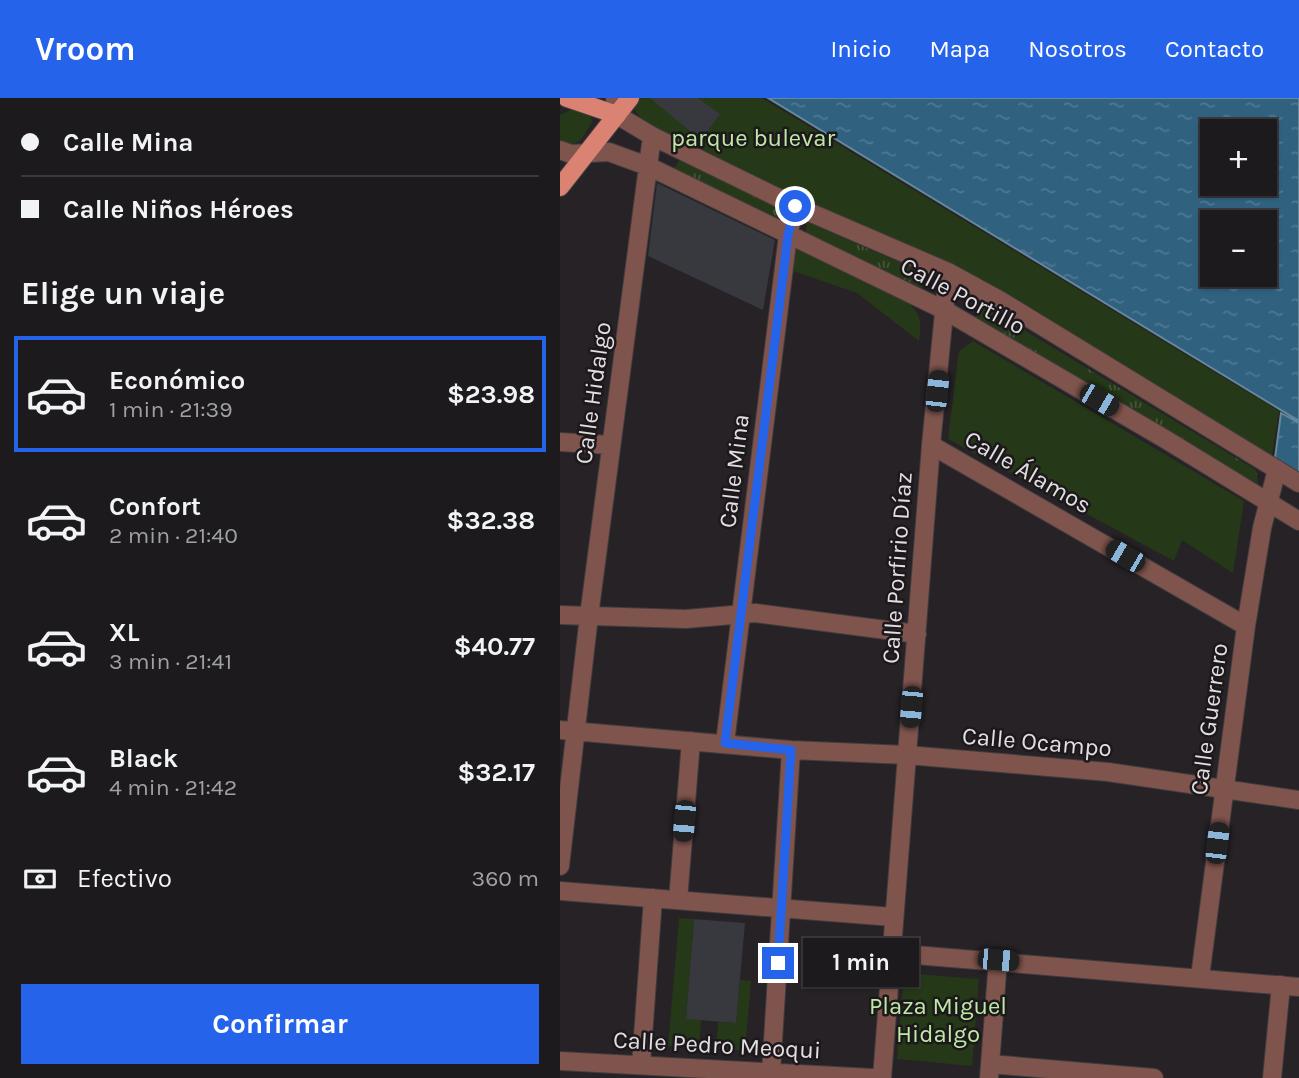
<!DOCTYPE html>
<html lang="es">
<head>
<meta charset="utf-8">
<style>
	body { margin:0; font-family:Karla,sans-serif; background:#252325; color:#f1f3f6; height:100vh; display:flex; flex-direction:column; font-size:26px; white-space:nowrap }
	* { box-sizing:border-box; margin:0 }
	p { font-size:23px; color:#a0a1a3 }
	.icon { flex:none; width:38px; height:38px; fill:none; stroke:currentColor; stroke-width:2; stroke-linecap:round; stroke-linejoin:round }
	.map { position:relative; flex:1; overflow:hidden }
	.details { display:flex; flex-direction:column; background:#1c1a1c; width:560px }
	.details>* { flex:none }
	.banner { display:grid; align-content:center; height:154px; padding:0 21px; background:#1c1a1c }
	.tools { position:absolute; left:640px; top:21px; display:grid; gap:14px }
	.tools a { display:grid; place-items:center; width:77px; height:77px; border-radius:0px; background:#1c1a1c; box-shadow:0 2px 5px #0004,0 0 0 2px #3a383b; font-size:35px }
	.end { position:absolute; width:32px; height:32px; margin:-16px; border:9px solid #2563eb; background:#fff; box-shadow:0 0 0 4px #fff }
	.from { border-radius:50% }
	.bubble { position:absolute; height:49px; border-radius:0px; background:#1c1a1c; box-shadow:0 2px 5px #0004,0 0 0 2px #3a383b; font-size:23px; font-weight:700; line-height:49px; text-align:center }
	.car { position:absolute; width:21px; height:42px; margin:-21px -10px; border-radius:9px; box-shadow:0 0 5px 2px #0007; background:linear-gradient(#222 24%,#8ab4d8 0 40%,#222 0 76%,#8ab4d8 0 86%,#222 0) }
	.banner b { display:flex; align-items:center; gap:24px; height:66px; font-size:26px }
	.banner b+b { border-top:2px solid #3a383b }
	.banner i { width:18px; height:18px; background:#f1f3f6 }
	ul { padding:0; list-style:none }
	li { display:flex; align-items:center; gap:21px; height:116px; margin:0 14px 10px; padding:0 7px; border:4px solid transparent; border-radius:0px }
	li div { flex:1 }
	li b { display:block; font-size:26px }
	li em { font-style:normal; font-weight:700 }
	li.current { border-color:#2563eb }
	li>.icon { width:63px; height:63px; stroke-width:1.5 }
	h2 { padding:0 21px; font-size:32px; line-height:84px }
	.pay { display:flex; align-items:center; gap:18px; height:77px; padding:0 21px; font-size:26px }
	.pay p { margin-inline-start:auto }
	.cta { display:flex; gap:14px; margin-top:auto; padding:14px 21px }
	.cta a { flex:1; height:80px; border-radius:0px; background:#2563eb; color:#fff; font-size:28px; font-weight:700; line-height:80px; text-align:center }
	header { display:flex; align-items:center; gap:42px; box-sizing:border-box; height:98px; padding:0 35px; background:#2563eb; color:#fff }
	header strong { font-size:33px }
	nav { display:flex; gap:38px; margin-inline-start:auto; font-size:24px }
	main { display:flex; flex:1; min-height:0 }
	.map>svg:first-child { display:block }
</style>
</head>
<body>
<header>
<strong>Vroom</strong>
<nav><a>Inicio</a><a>Mapa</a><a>Nosotros</a><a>Contacto</a></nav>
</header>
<main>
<section class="details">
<div class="banner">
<b><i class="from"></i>Calle Mina</b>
<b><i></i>Calle Niños Héroes</b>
</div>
<h2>Elige un viaje</h2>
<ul>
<li class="current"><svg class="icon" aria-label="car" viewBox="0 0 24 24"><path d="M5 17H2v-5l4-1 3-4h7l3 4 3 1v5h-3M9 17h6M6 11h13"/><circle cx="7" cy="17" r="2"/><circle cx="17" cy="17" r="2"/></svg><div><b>Económico</b><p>1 min · 21:39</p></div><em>$23.98</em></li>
<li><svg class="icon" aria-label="car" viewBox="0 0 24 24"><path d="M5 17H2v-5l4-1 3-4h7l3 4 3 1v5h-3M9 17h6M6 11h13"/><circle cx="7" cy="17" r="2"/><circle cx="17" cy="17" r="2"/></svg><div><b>Confort</b><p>2 min · 21:40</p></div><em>$32.38</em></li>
<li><svg class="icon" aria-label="car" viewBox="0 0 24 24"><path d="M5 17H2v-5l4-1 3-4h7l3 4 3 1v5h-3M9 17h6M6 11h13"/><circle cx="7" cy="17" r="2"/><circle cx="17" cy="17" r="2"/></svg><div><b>XL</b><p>3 min · 21:41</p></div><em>$40.77</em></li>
<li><svg class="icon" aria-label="car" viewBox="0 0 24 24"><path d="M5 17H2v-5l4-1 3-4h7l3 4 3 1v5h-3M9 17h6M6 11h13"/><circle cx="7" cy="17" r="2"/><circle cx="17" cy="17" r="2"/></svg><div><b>Black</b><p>4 min · 21:42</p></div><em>$32.17</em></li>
</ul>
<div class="pay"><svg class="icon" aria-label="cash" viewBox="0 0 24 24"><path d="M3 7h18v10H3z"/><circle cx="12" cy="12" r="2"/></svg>Efectivo<p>360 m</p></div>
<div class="cta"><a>Confirmar</a></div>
</section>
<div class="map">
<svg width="739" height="980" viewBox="0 0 739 980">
	<defs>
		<pattern id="grass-tufts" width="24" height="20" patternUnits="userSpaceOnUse" patternTransform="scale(1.75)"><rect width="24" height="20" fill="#253918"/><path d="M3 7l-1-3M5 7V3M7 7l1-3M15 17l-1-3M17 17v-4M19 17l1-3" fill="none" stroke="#445539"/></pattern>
		<pattern id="water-ripples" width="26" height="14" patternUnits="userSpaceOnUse" patternTransform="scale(1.75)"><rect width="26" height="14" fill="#306280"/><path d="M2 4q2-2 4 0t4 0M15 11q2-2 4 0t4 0" fill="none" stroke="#4e7892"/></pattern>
	</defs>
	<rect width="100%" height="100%" fill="#262226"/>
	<!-- grass -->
	<path fill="url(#grass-tufts)" d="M 120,62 L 227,113 L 223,122 L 113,72 Z
		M 247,124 L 366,176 L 362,190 L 246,135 Z
		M 419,205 L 696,372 L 698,386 L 415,221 Z"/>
	<!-- park -->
	<path fill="#253918" d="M 81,0 L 202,0 L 719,313 L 711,364 C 510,240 298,133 87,28 L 74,11 Z
		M 14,10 L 30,15 L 32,24 L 21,42 L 11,47 L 0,44 L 0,17 Z
		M 232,149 L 343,201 C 361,214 362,222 359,243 L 297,195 L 230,172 Z
		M 413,243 L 684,403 L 673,475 L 622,442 L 614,463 L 388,341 L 399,253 Z
		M 119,820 L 134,821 L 126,920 L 141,922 L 139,950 L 108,948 Z
		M 344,875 L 419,881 L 412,968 L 337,961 Z
		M 180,882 L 191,883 L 185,953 L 156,951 L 158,924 L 176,925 Z"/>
	<!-- water -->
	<path fill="url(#water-ripples)" stroke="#65889d" stroke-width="2" fill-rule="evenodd" d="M 208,0 L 739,0 L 739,323 ZM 653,33 L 705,33 L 705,86 L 653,86 ZM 653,124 L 705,124 L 705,177 L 653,177 Z
		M 721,315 L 739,325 L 739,375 L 715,360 Z"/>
	<!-- building -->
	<path fill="#38393e" d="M 90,0 L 138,0 L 160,16 L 141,42 Z
		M 97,85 L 215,142 L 203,212 L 88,158 Z
		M 134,821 L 185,825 L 176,925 L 126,921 Z"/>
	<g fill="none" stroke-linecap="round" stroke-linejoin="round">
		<defs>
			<path id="minor" d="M 55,0 L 57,17 L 92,38 L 235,108 L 388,174 L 441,203 L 739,385
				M 0,52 L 11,56 L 49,54 L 90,69 L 386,213 L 605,341 L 739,423
				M 0,344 L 50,347
				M 371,347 L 686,528
				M 0,517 L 126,521 L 195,515 L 357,536
				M 0,632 L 231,652 L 347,657 L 548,674 L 739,702
				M 165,645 L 228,137 L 235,108
				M 0,768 L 29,518 L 92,38
				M 0,793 L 333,819
				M 118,802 L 131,643
				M 331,855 L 739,889
				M 640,879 L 686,528 L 702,430 L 717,371
				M 0,963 L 312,980
				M 81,966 L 93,800
				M 430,966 L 594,980
				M 211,975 L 231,652
				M 322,980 L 371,347 L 388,174
				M 429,980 L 438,862
				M 712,980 L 721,887"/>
			<path id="major" d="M 7,0 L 57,17
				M 0,89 L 70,0"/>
		</defs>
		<!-- minor casing -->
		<use href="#minor" stroke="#403c40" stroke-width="20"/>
		<!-- major casing -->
		<use href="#major" stroke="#403c40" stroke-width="20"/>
		<!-- minor -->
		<use href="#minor" stroke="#7f544c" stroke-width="18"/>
		<!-- major -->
		<use href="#major" stroke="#db8373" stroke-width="18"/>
	</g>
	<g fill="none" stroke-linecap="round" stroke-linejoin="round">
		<!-- route -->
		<path stroke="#2563eb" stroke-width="9" d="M 218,865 L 231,652 L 165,645 L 228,137 L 235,108"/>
	</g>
	<g text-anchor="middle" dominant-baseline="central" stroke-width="5" stroke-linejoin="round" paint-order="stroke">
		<!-- park labels -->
		<g font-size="24" fill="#bde9a5" stroke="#1c181c">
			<text x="193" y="40">parque bulevar</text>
			<text x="378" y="908">Plaza Miguel<tspan x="378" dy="28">Hidalgo</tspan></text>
		</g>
		<!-- street labels -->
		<g font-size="24" fill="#e2dfe1" stroke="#1c181c">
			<text transform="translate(403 198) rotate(28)">Calle Portillo</text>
			<text transform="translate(33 295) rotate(-82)">Calle Hidalgo</text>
			<text transform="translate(174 373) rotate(-83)">Calle Mina</text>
			<text transform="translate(468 374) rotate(30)">Calle Álamos</text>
			<text transform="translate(337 470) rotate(-86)">Calle Porfirio Díaz</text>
			<text transform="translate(649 621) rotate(-82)">Calle Guerrero</text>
			<text transform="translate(477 644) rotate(5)">Calle Ocampo</text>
			<text transform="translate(157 947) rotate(3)">Calle Pedro Meoqui</text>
		</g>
	</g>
</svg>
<div class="tools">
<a>+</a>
<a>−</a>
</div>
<i class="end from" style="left:235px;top:108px"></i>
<i class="end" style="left:218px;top:865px"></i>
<div class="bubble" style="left:243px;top:840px;width:116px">1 min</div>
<i class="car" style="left:377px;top:293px;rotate:6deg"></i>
<i class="car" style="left:539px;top:302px;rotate:120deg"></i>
<i class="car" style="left:565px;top:458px;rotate:300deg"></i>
<i class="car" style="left:351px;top:609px;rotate:185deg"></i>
<i class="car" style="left:124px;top:723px;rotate:185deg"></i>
<i class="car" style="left:657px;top:745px;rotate:7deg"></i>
<i class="car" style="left:438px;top:862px;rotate:95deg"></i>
</div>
</main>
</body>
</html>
